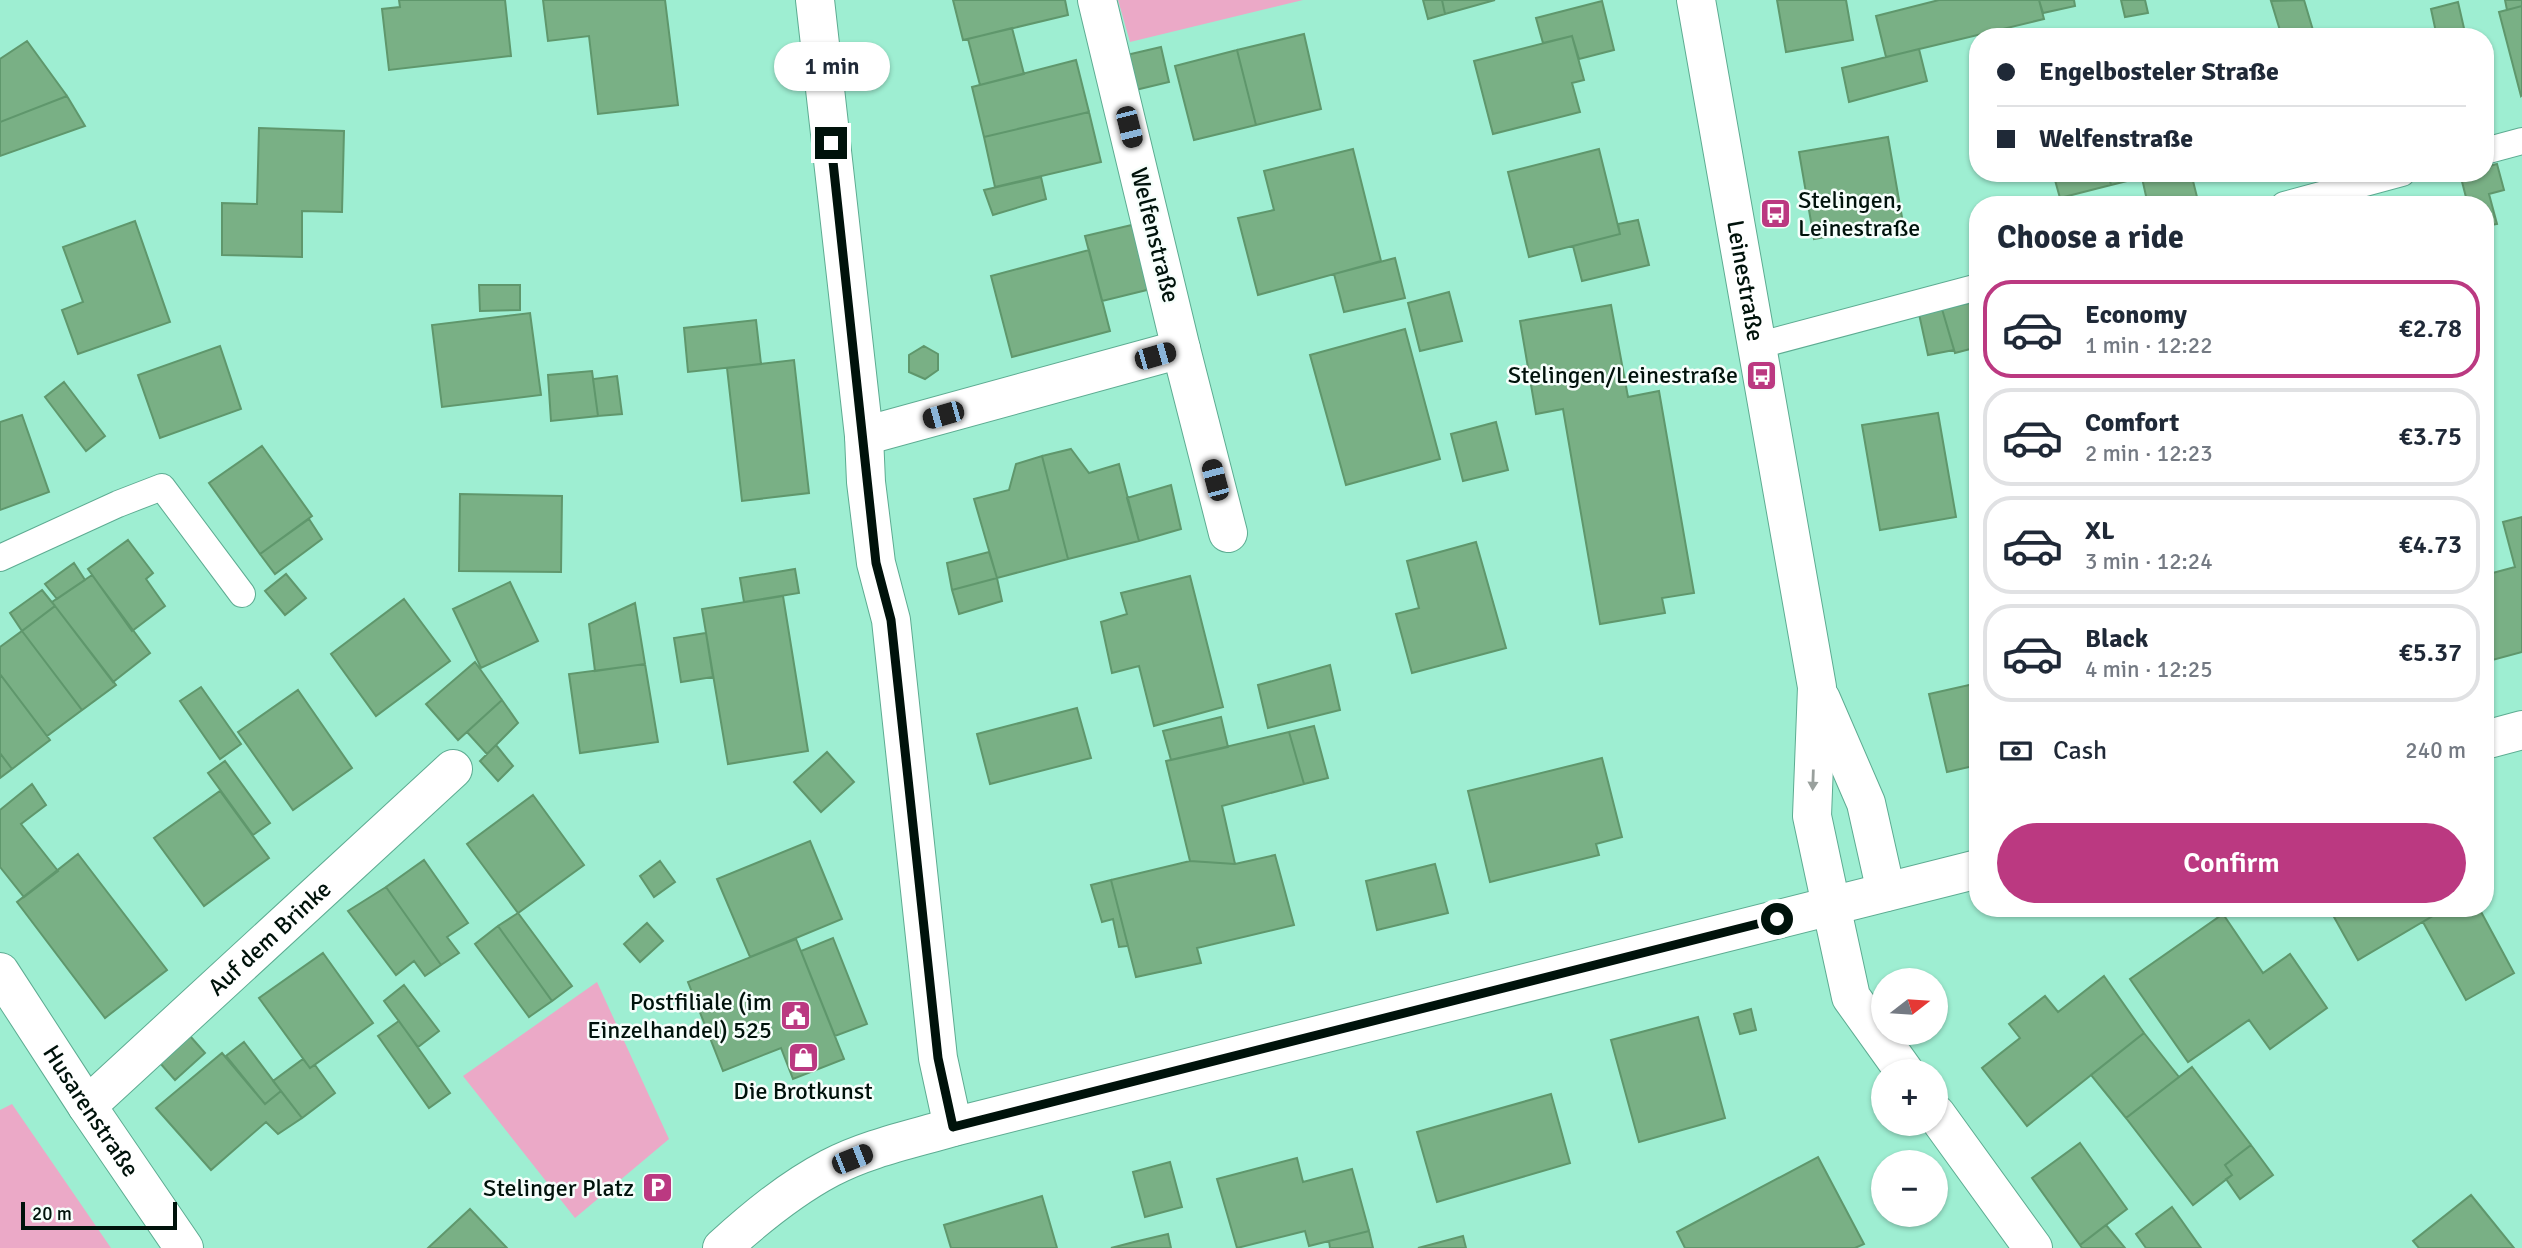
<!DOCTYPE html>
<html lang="en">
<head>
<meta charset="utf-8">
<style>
	body { margin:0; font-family:Signika,sans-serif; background:#f6f6f7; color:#1f2937; height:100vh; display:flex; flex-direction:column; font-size:26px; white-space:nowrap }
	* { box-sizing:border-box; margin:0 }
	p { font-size:23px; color:#747a83 }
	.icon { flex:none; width:38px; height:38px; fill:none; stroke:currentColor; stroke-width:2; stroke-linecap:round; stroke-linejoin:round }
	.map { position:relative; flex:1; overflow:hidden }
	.drawer { position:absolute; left:1969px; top:196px; width:525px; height:721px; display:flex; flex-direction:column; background:#fff; border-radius:28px; box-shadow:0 2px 5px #0004 }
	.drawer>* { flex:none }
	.banner { position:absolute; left:1969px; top:28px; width:525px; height:154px; border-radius:28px; box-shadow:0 2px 5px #0004; display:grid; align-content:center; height:154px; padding:0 28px; background:#fff }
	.needle { width:46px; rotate:73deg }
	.tools { position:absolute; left:1871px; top:968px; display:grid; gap:14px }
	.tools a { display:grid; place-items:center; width:77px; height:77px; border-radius:50%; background:#fff; box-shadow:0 2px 5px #0004; font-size:35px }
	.scale { position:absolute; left:21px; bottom:18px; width:156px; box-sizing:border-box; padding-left:7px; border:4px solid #00120b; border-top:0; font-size:19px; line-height:24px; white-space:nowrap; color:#00120b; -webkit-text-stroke:5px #f6fefb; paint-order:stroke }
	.end { position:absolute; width:32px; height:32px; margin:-16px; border:9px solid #00120b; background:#fff; box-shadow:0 0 0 4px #fff }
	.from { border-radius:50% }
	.bubble { position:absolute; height:49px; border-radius:24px; background:#fff; box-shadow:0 2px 5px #0004; font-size:23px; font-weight:600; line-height:49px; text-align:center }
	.car { position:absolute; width:21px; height:42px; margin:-21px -10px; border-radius:9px; box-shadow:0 0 5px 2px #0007; background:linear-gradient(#222 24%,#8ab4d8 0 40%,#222 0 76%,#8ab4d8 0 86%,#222 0) }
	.banner b { display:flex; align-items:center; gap:24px; height:66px; font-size:26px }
	.banner b+b { border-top:2px solid #e0e1e3 }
	.banner i { width:18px; height:18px; background:#1f2937 }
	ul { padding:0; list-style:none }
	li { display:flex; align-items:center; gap:21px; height:98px; margin:0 14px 10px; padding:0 14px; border:4px solid #e0e1e3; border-radius:28px }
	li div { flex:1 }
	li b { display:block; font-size:26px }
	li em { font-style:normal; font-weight:600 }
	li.active { border-color:#bb3981 }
	li>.icon { width:63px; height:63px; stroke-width:1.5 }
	h2 { padding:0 28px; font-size:32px; line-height:84px }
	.pay { display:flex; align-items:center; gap:18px; height:77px; padding:0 28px; font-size:26px }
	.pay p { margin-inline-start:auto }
	.cta { display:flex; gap:14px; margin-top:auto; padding:14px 28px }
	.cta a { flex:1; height:80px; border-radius:42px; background:#bb3981; color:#fff; font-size:28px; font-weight:600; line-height:80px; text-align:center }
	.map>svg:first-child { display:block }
</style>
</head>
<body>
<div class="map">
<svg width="2522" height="1248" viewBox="0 0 2522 1248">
	<rect width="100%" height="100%" fill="#9eeed2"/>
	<!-- green -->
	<path fill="#eba9c7" d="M 1118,0 L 1303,0 L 1130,42 Z
		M 597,982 L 669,1139 L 575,1218 L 463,1076 Z
		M 12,1104 L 111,1248 L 0,1248 L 0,1110 Z"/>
	<!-- building -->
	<path fill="#79b085" stroke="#5f976c" stroke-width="2" d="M 399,0 L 505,0 L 511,56 L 389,70 L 382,9 L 400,7 Z
		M 543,0 L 665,0 L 678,105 L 598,114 L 589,36 L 548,41 Z
		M 953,0 L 1065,0 L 1068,15 L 963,40 Z
		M 1423,0 L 1442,0 L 1445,14 L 1428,19 Z
		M 1442,0 L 1495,0 L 1445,14 Z
		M 1777,0 L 1846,0 L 1853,40 L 1786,52 Z
		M 1939,0 L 2039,0 L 2044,19 L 1886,57 L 1876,16 Z
		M 2039,0 L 2074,0 L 2075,6 L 2043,13 Z
		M 2121,0 L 2145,0 L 2148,13 L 2125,17 Z
		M 2304,0 L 2315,37 L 2282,37 L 2271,1 Z
		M 2505,0 L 2522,0 L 2522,6 L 2507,10 Z
		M 1602,1 L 1614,50 L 1579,59 L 1572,36 L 1543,43 L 1536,18 Z
		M 2458,2 L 2466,37 L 2437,37 L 2431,9 Z
		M 2522,6 L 2522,95 L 2521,96 L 2499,12 Z
		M 1012,28 L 1024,74 L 980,85 L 968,39 Z
		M 1304,34 L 1321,109 L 1256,125 L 1237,50 Z
		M 1572,36 L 1584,80 L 1572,83 L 1580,112 L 1493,134 L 1474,61 Z
		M 27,41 L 67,96 L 0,122 L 0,59 Z
		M 1161,47 L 1169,82 L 1127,92 L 1118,57 Z
		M 1919,49 L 1927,81 L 1849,102 L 1842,68 Z
		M 1237,50 L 1256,125 L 1194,140 L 1175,66 Z
		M 1076,60 L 1089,112 L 984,137 L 972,87 Z
		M 67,96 L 85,126 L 0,156 L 0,122 Z
		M 1089,112 L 1101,162 L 995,187 L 984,137 Z
		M 259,128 L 344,131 L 342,212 L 302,211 L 302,257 L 222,255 L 222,203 L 257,204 Z
		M 1888,137 L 1903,223 L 1814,239 L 1799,152 Z
		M 1353,149 L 1381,261 L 1258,295 L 1238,218 L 1274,210 L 1264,171 Z
		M 1599,149 L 1620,234 L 1529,257 L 1508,172 Z
		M 2497,164 L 2504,190 L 2489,194 L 2497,224 L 2485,226 L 2485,205 L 2468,205 L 2460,174 L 2485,173 L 2485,167 Z
		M 2053,173 L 2108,173 L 2111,185 L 2060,198 Z
		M 2108,173 L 2159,173 L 2111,185 Z
		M 2159,173 L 2191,173 L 2199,205 L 2148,205 L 2142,178 Z
		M 1041,177 L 1046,199 L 993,215 L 984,190 Z
		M 1638,220 L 1649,265 L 1582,281 L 1573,246 L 1620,234 L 1618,224 Z
		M 135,221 L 170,322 L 78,354 L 62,310 L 83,302 L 63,247 Z
		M 1136,224 L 1151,289 L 1102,301 L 1085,236 Z
		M 1089,250 L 1110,331 L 1012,357 L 991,276 Z
		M 1395,258 L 1405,298 L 1344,312 L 1334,274 Z
		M 479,285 L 520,285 L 520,310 L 480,311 Z
		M 1449,292 L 1462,341 L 1420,351 L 1408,303 Z
		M 1978,301 L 1978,347 L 1955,353 L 1942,309 Z
		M 1611,305 L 1628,397 L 1659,391 L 1694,593 L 1662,598 L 1665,613 L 1600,624 L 1563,409 L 1536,414 L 1520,321 Z
		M 1942,309 L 1954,350 L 1928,355 L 1919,314 Z
		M 530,313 L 541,395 L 442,407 L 432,325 Z
		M 756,320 L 761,364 L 688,372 L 684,328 Z
		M 1405,329 L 1440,459 L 1346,485 L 1310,355 Z
		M 220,346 L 241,409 L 160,438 L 138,375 Z
		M 924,346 L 938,354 L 938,370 L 925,379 L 909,372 L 909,355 Z
		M 794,360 L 809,493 L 742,501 L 727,368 Z
		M 592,371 L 598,416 L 551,421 L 548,375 Z
		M 617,376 L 622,414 L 598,416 L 593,379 Z
		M 64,382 L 105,436 L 86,451 L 45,397 Z
		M 1938,413 L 1956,517 L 1880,530 L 1862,425 Z
		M 22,415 L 49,492 L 0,510 L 0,422 Z
		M 1496,422 L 1508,470 L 1463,481 L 1451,434 Z
		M 262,446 L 312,516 L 260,554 L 209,483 Z
		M 1071,449 L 1089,473 L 1119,464 L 1139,541 L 1068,559 L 1042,456 Z
		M 1042,456 L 1068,559 L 997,578 L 974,499 L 1009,490 L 1016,464 Z
		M 1171,485 L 1181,529 L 1139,541 L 1127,498 Z
		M 460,494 L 562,496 L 561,572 L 459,571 Z
		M 2522,517 L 2522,652 L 2485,662 L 2485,575 L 2515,567 L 2503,522 Z
		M 309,519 L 322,539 L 275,574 L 260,554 Z
		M 128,540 L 153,573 L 146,579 L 165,606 L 132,631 L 88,569 Z
		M 1476,542 L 1506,648 L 1412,673 L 1396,614 L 1419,608 L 1407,561 Z
		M 989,552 L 997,578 L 952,590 L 947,563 Z
		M 74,563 L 85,580 L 57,599 L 45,584 Z
		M 795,569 L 799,593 L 744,602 L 740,578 Z
		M 286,574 L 306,598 L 285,615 L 265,591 Z
		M 92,575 L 150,653 L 113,682 L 52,602 Z
		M 1190,576 L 1223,707 L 1154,726 L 1139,666 L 1112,673 L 1101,622 L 1127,614 L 1121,593 Z
		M 997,578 L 1002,601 L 959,614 L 952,590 Z
		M 510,582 L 538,641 L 481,668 L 453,609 Z
		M 42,590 L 55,606 L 22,631 L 10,613 Z
		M 783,596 L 808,751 L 728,764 L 702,609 Z
		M 404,599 L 450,661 L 376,716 L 331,654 Z
		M 635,603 L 645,664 L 595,671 L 589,624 Z
		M 55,606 L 116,685 L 82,710 L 22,631 Z
		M 22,631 L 82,710 L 47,736 L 0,674 L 0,647 Z
		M 706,633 L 713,677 L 681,682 L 674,638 Z
		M 475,662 L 502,700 L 458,740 L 426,704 Z
		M 645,664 L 658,742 L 580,753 L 569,674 Z
		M 1330,665 L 1340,710 L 1268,728 L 1258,685 Z
		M 0,674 L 50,740 L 12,769 L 0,753 Z
		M 1978,683 L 1978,765 L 1947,772 L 1929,694 Z
		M 201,687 L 241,744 L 220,759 L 180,701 Z
		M 298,690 L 352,768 L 293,810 L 238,732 Z
		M 502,700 L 518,723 L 487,754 L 467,732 Z
		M 1077,708 L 1091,758 L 990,784 L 977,734 Z
		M 1221,717 L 1228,747 L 1171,760 L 1163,731 Z
		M 1314,726 L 1328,778 L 1304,784 L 1289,732 Z
		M 1289,732 L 1304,784 L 1222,806 L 1235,864 L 1190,861 L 1166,761 Z
		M 496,745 L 513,766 L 498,781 L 480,761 Z
		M 827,752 L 854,782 L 821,812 L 794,782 Z
		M 0,753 L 12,769 L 0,778 Z
		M 1602,758 L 1622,837 L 1596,844 L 1599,855 L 1490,882 L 1468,791 Z
		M 225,761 L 270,823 L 253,835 L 208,773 Z
		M 32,784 L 46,805 L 21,824 L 58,871 L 24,897 L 0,867 L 0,810 Z
		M 220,791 L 269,858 L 204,906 L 154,838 Z
		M 533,795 L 584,865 L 518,913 L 467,844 Z
		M 810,841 L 842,919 L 750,957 L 717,879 Z
		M 78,854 L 167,970 L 105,1018 L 17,902 Z
		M 1275,855 L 1294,925 L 1197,948 L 1201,963 L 1136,977 L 1111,880 L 1190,861 L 1235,864 Z
		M 424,860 L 468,923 L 447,937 L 459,953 L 441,965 L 386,887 Z
		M 660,861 L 675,882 L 654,897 L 640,876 Z
		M 1435,864 L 1448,913 L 1377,930 L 1366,881 Z
		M 1111,880 L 1128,946 L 1119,947 L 1113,919 L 1102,922 L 1091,885 Z
		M 386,887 L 441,965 L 425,976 L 414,961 L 396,975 L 348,911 Z
		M 2329,908 L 2446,908 L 2358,960 Z
		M 2446,908 L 2479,908 L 2514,973 L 2466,1000 L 2423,922 Z
		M 518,913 L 572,986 L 552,1001 L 498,926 Z
		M 2223,914 L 2263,973 L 2290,954 L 2327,1008 L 2270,1049 L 2249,1020 L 2188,1062 L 2130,979 Z
		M 647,923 L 663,941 L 640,962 L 624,944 Z
		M 498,926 L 552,1001 L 529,1017 L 475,944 Z
		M 833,938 L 867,1024 L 835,1036 L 801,951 Z
		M 796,939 L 844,1059 L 793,1079 L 781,1048 L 723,1071 L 688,982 Z
		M 323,953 L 373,1023 L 310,1068 L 259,998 Z
		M 2104,976 L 2144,1033 L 2027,1126 L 1982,1068 L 2020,1038 L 2009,1024 L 2045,996 L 2058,1012 Z
		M 404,985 L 439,1031 L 418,1047 L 384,1001 Z
		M 1751,1009 L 1756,1030 L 1740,1034 L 1734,1014 Z
		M 1698,1017 L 1725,1118 L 1639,1142 L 1611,1040 Z
		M 399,1021 L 450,1093 L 429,1108 L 378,1036 Z
		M 2144,1033 L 2179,1077 L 2126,1118 L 2091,1075 Z
		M 190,1036 L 205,1053 L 175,1080 L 160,1063 Z
		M 244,1042 L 281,1091 L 265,1104 L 226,1056 Z
		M 222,1053 L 265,1104 L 281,1091 L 302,1118 L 278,1134 L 266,1122 L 211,1170 L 156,1108 Z
		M 303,1059 L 310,1068 L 315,1065 L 335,1093 L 302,1118 L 273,1081 Z
		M 2192,1067 L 2251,1145 L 2225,1165 L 2232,1175 L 2193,1205 L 2126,1118 Z
		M 1551,1094 L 1570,1163 L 1437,1202 L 1417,1132 Z
		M 2080,1143 L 2127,1209 L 2080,1245 L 2032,1178 Z
		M 2251,1145 L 2273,1175 L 2240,1199 L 2226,1179 L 2232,1175 L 2225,1165 Z
		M 1818,1157 L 1864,1244 L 1855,1248 L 1685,1248 L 1677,1232 Z
		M 1297,1158 L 1303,1182 L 1352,1169 L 1369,1231 L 1309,1246 L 1305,1231 L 1237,1248 L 1217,1179 Z
		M 1170,1162 L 1182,1207 L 1145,1217 L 1133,1172 Z
		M 2471,1195 L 2514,1248 L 2419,1248 L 2413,1241 Z
		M 1042,1196 L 1057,1248 L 951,1248 L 944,1225 Z
		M 2172,1207 L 2201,1248 L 2146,1248 L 2136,1234 Z
		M 470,1209 L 507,1248 L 428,1248 Z
		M 2106,1225 L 2125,1248 L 2082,1248 L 2080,1245 Z
		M 1369,1231 L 1373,1248 L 1330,1248 L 1329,1241 Z
		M 1168,1234 L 1171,1248 L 1111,1248 L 1134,1242 Z
		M 1463,1236 L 1466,1248 L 1418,1248 Z"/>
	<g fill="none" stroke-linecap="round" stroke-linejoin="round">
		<defs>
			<path id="service" d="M 2485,151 L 2522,141
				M 2284,205 L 2402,173
				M 1756,346 L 1978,287
				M 0,558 L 118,504 L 162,487 L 242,594"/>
			<g id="minor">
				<path d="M 815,0 L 864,436 L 866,482 L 876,563 L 891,620 L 938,1058 L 953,1127"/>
				<path d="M 1181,349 L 1228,533"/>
				<path d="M 864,436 L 1181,349 L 1097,0"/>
				<path d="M 1831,905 L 1851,997 L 1904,1071"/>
				<path id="s1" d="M 0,972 L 87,1106 L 184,1248"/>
				<path id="s2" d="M 87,1106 L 453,769"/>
				<path d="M 1936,1114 L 2033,1248"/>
			</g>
			<g id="tertiary">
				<path id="s3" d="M 1696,0 L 1817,687 L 1812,816 L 1831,905"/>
				<path d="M 1821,699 L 1866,803 L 1886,892"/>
				<path d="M 2485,740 L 2522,730"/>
				<path d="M 722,1248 C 755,1218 790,1189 830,1168 C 868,1148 913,1139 953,1127 L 1978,869"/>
			</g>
		</defs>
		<!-- service casing -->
		<use href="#service" stroke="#5dac92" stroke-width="28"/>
		<!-- minor casing -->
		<use href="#minor" stroke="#5dac92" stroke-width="40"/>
		<!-- tertiary casing -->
		<use href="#tertiary" stroke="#5dac92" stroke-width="40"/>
		<!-- service -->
		<use href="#service" stroke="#fff" stroke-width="26"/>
		<!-- minor -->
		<use href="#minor" stroke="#fff" stroke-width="38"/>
		<!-- tertiary -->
		<use href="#tertiary" stroke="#fff" stroke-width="38"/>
	</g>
	<!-- one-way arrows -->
	<defs><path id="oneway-solid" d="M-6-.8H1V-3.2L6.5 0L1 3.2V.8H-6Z" transform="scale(1.75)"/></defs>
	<use fill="#99a09d" href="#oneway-solid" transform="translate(1813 780) rotate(92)"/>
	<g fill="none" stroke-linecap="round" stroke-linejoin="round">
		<!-- route -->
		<path stroke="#00120b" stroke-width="9" d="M 831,143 L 876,563 L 891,620 L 938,1058 L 953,1127 L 1777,919"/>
	</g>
	<!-- icons -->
	<defs>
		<symbol id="bus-square" viewBox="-11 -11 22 22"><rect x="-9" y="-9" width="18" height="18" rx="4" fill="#bb3981" stroke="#f6fefb"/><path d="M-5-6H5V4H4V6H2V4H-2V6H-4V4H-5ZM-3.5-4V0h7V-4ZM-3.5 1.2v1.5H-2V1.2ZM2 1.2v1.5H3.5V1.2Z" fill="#fff"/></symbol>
		<symbol id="civic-square" viewBox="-11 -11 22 22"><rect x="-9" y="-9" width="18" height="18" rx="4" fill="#bb3981" stroke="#f6fefb"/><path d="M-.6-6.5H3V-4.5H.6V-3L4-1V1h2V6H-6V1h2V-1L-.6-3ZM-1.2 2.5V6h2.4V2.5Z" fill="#fff"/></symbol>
		<symbol id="shop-square" viewBox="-11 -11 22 22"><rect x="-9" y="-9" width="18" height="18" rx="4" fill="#bb3981" stroke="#f6fefb"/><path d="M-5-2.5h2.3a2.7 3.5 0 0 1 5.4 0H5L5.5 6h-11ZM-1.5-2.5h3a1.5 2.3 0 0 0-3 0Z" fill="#fff"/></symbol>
		<symbol id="parking-square" viewBox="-11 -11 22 22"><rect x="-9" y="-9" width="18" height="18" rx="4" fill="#bb3981" stroke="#f6fefb"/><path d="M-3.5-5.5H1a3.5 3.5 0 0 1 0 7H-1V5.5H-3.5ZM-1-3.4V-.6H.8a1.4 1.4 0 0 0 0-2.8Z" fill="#fff"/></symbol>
	</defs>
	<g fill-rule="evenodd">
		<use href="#bus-square" x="1758" y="196" width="35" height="35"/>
		<use href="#bus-square" x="1744" y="358" width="35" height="35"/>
		<use href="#civic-square" x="778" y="998" width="35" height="35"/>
		<use href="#shop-square" x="786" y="1040" width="35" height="35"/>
		<use href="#parking-square" x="640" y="1170" width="35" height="35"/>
	</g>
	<g text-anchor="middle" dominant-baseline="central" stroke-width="5" stroke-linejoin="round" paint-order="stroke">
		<!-- poi labels -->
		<g font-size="24" fill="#00120b" stroke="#f6fefb" text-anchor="end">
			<text x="1798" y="200" text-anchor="start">Stelingen,<tspan x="1798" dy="28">Leinestraße</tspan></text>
			<text x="1738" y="375">Stelingen/Leinestraße</text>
			<text x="772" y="1002">Postfiliale (im<tspan x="772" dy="28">Einzelhandel) 525</tspan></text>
			<text x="803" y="1091" text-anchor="middle">Die Brotkunst</text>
			<text x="634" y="1188">Stelinger Platz</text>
		</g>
		<!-- street labels -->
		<g font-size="24" fill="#00120b" stroke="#f6fefb">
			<text transform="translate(1155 235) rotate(76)">Welfenstraße</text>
			<text stroke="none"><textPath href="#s3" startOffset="285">Leinestraße</textPath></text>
			<text stroke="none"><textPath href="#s2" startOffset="248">Auf dem Brinke</textPath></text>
			<text stroke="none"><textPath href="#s1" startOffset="166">Husarenstraße</textPath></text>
		</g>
	</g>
</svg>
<div class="tools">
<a><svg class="needle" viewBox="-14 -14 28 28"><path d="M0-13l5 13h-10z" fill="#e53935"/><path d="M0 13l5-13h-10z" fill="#747a83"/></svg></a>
<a>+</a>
<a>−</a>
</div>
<div class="scale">20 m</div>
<i class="end from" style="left:1777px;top:919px"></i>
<i class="end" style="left:831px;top:143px"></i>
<div class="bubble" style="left:774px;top:42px;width:116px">1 min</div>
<i class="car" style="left:1129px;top:127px;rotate:166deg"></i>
<i class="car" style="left:1155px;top:356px;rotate:74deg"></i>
<i class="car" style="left:943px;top:415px;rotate:254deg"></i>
<i class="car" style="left:1215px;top:480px;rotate:345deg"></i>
<i class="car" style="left:852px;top:1159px;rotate:68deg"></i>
<div class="banner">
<b><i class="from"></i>Engelbosteler Straße</b>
<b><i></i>Welfenstraße</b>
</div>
<section class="drawer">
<h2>Choose a ride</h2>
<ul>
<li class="active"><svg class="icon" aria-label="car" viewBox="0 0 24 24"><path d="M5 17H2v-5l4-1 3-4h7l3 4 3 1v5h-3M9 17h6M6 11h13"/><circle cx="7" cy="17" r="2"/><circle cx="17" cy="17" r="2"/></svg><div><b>Economy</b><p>1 min · 12:22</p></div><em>€2.78</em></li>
<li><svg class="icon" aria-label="car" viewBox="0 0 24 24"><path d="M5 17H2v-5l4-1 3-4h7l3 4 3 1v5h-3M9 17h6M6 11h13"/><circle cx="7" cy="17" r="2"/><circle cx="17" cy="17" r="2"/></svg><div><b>Comfort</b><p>2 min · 12:23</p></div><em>€3.75</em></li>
<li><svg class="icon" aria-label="car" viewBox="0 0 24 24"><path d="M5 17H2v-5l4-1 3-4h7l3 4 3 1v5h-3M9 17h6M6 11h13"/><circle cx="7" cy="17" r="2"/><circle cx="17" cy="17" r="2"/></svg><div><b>XL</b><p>3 min · 12:24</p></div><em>€4.73</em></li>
<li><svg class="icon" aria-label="car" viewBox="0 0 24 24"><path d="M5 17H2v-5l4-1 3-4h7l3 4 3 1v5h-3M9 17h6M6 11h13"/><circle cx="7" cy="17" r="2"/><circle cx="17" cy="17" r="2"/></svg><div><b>Black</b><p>4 min · 12:25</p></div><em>€5.37</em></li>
</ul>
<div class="pay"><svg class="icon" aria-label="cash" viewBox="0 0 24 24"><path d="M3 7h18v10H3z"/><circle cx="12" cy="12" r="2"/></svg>Cash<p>240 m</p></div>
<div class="cta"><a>Confirm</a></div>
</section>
</div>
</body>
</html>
